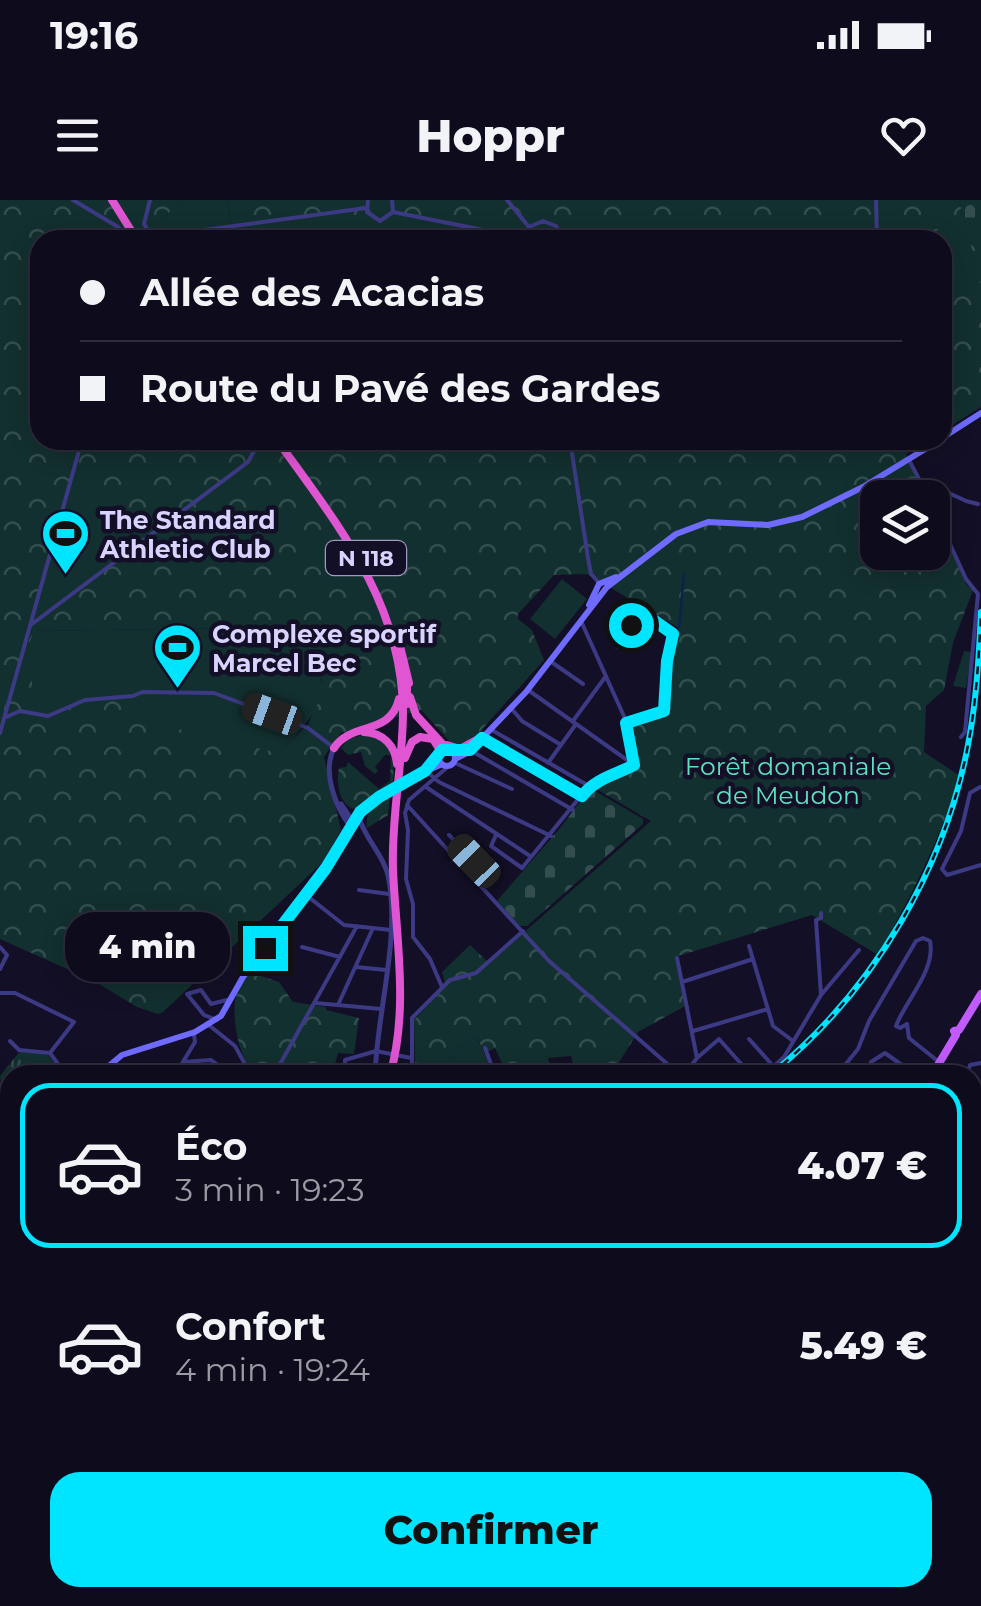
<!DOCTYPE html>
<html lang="fr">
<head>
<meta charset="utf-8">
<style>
	body { margin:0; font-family:Montserrat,sans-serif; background:#1c1929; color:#f1f3f6; height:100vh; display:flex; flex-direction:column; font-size:38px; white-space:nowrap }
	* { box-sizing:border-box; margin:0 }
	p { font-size:32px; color:#9b9ba3 }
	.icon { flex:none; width:55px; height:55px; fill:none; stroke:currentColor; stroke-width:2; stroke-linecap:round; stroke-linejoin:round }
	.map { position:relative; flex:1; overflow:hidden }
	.side { position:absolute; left:0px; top:865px; width:982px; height:542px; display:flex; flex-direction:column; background:#0e0b1c; border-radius:30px 30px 0 0; box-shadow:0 5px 25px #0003,0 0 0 2px #2e2b3b }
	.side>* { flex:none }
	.banner { position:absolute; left:30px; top:30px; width:922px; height:220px; border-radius:30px; box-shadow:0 5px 25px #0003,0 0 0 2px #2e2b3b; display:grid; align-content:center; height:220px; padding:0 50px; background:#0e0b1c }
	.fabs { position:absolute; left:860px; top:280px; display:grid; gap:20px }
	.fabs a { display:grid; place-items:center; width:90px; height:90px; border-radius:20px; background:#0e0b1c; box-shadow:0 5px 25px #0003,0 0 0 2px #2e2b3b; font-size:50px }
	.end { position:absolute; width:45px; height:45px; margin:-22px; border:12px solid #00e5ff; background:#111; box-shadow:0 0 0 5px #111 }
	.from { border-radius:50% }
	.bubble { position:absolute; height:70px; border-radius:30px; background:#0e0b1c; box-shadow:0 5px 25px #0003,0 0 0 2px #2e2b3b; font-size:32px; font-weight:800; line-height:70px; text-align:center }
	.car { position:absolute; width:30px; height:60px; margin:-30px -15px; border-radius:12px; box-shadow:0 0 8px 2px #0007; background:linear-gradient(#222 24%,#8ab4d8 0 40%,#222 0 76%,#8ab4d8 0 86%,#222 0) }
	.banner b { display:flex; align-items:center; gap:35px; height:95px; font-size:38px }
	.banner b+b { border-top:2px solid #2e2b3b }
	.banner i { width:25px; height:25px; background:#f1f3f6 }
	ul { padding:18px 0 0; list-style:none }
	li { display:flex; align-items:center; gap:30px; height:165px; margin:0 20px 15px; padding:0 30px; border:5px solid transparent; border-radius:30px }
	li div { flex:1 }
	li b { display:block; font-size:38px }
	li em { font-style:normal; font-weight:800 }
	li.current { border-color:#00e5ff }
	li>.icon { width:90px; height:90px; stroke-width:1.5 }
	.cta { display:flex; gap:20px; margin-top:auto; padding:20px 50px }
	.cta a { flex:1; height:115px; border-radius:30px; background:#00e5ff; color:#111; font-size:40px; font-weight:800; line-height:115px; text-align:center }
	.status { display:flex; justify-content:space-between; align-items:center; height:70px; padding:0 50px; background:#0e0b1c; direction:ltr }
	.status svg { height:28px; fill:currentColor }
	header { display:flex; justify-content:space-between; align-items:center; height:130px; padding:0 50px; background:#0e0b1c; font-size:45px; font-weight:800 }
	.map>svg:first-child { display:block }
</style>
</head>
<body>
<div class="status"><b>19:16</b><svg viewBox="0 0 49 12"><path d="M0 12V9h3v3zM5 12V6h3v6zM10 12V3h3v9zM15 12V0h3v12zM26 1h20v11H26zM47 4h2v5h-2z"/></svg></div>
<header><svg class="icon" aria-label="menu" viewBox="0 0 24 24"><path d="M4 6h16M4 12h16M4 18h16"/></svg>Hoppr<svg class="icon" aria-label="heart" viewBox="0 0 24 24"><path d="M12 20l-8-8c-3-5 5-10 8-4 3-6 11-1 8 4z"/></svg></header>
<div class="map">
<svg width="981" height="1406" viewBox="0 0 981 1406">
	<defs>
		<pattern id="grass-tufts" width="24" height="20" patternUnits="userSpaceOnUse" patternTransform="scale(2.5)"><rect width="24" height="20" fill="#12302f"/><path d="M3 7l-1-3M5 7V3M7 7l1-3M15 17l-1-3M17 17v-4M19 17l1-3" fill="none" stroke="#344d4e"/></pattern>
		<pattern id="forest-crowns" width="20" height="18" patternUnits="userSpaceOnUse" patternTransform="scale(2.5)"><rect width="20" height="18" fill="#12302f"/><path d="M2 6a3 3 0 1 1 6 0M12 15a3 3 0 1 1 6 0" fill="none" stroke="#344d4e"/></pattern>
		<pattern id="cemetery-stones" width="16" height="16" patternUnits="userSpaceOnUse" patternTransform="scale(2.5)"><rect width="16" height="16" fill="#12302f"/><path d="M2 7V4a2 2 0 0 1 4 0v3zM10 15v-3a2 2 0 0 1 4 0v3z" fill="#344d4e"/></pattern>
	</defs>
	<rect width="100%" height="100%" fill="#130f26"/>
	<!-- grass -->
	<path fill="url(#grass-tufts)" d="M 21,850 L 48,855 L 56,865 L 47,875 L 10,875 L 10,889 L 1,884 L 0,876 Z
		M 973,1350 L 981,1350 L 981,1406 L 425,1406 L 423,1398 L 972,1398 Z"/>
	<!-- forest -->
	<path fill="url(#forest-crowns)" fill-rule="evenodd" d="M 0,0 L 182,0 L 160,22 L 231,25 L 228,0 L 959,0 L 972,49 L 981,54 L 981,207 L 943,231 L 942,40 L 40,40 L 40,240 L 928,240 L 906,254 L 928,297 L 878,298 L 878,352 L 932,352 L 933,308 L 966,384 L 973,390 L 953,443 L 944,490 L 926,506 L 924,552 L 960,576 C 940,640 911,697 878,755 L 812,715 L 675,757 L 685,806 L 638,832 L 611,875 L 576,875 L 571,856 L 548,858 L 551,869 L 503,865 L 495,848 L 487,852 L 473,836 L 434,875 L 410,875 L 415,863 L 414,820 L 446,786 L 442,772 L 470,745 L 489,763 L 651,621 L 591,586 L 607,579 L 609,582 L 638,566 L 631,526 L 668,515 L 670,468 L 679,428 L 587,374 L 554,375 L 518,414 L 518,419 L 532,430 L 544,460 L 469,544 L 454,546 L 421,510 L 341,533 L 324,557 L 341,630 L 324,661 L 163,812 L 158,814 L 137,807 L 94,781 L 0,739 ZM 236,428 L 317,471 L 322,480 L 309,523 L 278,553 L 129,498 L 87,501 L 34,431 Z
		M 367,534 C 392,542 395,559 393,583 L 356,609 C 339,607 336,582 339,568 L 346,567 L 348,562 L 379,589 L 390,581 L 391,555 L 385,555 L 375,567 L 378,571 L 375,574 L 365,566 L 361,552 L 348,555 L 341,548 L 348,539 Z
		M 390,597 L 388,615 L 367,628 C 364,612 377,603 390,597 Z
		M 249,772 L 279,782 L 293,802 L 326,807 L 326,810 L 359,818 L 354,854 L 338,853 L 332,875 L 258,875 C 240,865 232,821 235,801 C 237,791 243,781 249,772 Z
		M 973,1381 L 981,1381 L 981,1406 L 835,1406 L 832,1398 L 972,1398 Z
		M 440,1398 L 502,1398 L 494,1406 L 433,1406 Z
		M 559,1398 L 621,1398 L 621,1406 L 555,1406 L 561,1401 Z
		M 665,1398 L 819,1398 L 821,1406 L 659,1406 Z"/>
	<!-- cemetery -->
	<path fill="url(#cemetery-stones)" d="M 959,0 L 981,0 L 981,54 L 972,50 Z
		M 590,588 L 643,619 L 643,624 L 527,726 L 520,726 L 497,701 L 561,627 Z"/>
	<!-- garden -->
	<path fill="#12302f" d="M 182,0 L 228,0 L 231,25 L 164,34 L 160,22 Z
		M 948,20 L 981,67 L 981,81 L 946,102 L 943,98 L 942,40 L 927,40 Z
		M 90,276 L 143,335 L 31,420 L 65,300 Z
		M 562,379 L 587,399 L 555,439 L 530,419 Z
		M 232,428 L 317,471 C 336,496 296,537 278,553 L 129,517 L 128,498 L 87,501 L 44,515 L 38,511 L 26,452 L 34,431 Z
		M 964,451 L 972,452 L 966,488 L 953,486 Z
		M 473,836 L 482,847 L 493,875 L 434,875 Z"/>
	<!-- water -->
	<path fill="#0c2248" d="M 0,1321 L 10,1326 L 10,1366 L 0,1360 Z
		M 60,1398 L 117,1398 L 128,1406 L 72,1406 Z"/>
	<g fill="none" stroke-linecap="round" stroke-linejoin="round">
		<!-- stream -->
		<path stroke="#0c2248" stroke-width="2.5" d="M 679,428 L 684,374"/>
		<!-- minor -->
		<path stroke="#3d3a85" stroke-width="4" d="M 73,0 L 118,27 L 128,40
			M 150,0 L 144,24 L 152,37 L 366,8
			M 368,0 L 367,12 L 380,21 L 393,12 L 392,0
			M 507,0 L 529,27
			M 876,0 L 877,40
			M 393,12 L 523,38
			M 523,40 L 529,27 L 543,21 L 556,26 L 563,40
			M 570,240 L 588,358 L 591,374 L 600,384
			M 909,260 L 929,298
			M 921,280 L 966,301 L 978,304
			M 932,305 L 966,379 L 978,394 L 965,532 L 961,537
			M 636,415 L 649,417
			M 581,421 L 627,523 L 634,565
			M 32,424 L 248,262 L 260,240
			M 550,461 L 583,484
			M 528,490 L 634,565
			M 511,508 L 522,521 L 561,545
			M 4,518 L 20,511 L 48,516 L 85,500 L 133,496 L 142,492 L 214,493 L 308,528 L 333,547
			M 573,521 L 606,476
			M 627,523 L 664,511 L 667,461 L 673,434 L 649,417 L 636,425 L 616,425 L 617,447 L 632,446 L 631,425
			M 490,529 L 589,586
			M 0,533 L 82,240
			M 483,538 L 582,597
			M 470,550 L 573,610
			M 453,562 L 512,589
			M 548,563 L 576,524
			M 427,572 L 439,582 L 551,636
			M 426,587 L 530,656
			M 980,587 L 970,593 L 961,631 L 942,669 L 947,675 L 981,665
			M 407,605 L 549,761 L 680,875
			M 449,635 L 490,677 L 482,686
			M 496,635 L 491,646 L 522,668 L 589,586 L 634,565
			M 359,690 L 389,694
			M 306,695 L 344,725 L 391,730
			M 749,746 L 773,826 L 793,841
			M 0,747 L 7,755 L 0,769
			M 302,747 L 340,757
			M 677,758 L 697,858
			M 356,767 L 386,770
			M 682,782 L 753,759
			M 442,787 L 430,759 L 413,737 L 413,704 L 406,679 L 408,630 L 405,613 L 409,600 L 450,565
			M 0,793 L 15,793 L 74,822 L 50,853 L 66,875
			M 821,795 L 816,720 L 821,718 L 821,713
			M 316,803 L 381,809
			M 338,805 L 373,728
			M 217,820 L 204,815 L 187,794 L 201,790 L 211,804 L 227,800
			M 210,826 L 235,846 L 251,875
			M 693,831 L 768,809
			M 749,839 L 774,867
			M 10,841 L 19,850 L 50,853
			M 485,848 L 495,875
			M 183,862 L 211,860 L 231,875
			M 871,862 L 885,853 L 916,875
			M 807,874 L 809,875
			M 175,875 L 195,842 L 194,835
			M 274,875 L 357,726
			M 345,875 L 345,860 L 376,851 L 411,858
			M 407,875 L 412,863 L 412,818 L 450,780 L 476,773 L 523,731
			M 684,875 L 697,858 L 719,839 L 751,875
			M 764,875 L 784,857 L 821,795 L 859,750
			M 837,875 L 858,849 L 869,821 L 916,741 L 923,738 L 930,741 C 936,771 905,801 896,826 L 900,828 L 907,824 L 909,838 L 939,862
			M 967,875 L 970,865 L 981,863
			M 972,917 L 981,904
			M 0,931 L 10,944
			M 972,982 L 981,976
			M 972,1064 L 981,1061
			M 0,1065 L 10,1059
			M 972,1089 L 979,1109 L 981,1134
			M 0,1096 L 10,1098
			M 0,1156 L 10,1149
			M 972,1188 L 981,1187
			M 0,1216 L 10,1236
			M 972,1224 L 981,1223
			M 0,1249 L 10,1253
			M 0,1256 L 10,1263
			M 972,1256 L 981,1253
			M 0,1268 L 10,1270
			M 972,1276 L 981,1278
			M 972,1322 L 981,1313
			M 972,1327 L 978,1336 L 981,1334
			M 441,1398 L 444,1406
			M 3,1406 L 10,1389
			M 6,1406 L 10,1396
			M 316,1406 L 328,1398"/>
		<!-- tertiary -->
		<path stroke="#3d3a85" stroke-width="5" d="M 334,548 C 322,572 335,606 350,626
			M 341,604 L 353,622
			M 360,620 C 366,640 383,654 388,675 C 401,737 377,811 375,875"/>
		<!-- secondary -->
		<path stroke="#6f6bff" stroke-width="6" d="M 942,238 L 981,213
			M 589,405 L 599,384 L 616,377
			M439 558a8 8 0 1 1 16 0a8 8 0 1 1-16 0Z
			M 455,559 L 469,552 L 526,492 L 607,387 L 676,334 L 708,322 L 768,325 L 802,317 L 863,287 L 940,240
			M 345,636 C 363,598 406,580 442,564
			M 98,875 L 122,855 L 195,832 L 221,816 L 243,777 L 326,668 L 365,610
			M 0,987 L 10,976
			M 0,1127 L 10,1147
			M 972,1161 L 981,1159"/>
		<!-- primary -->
		<path stroke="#c25bff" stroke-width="8" d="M 932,875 L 956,835 L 954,831 L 959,830 L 981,794
			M 0,1300 L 10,1303
			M 142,1398 L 154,1406
			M 368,1406 L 382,1398"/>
		<!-- trunk -->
		<path stroke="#e055d1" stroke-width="8" d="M 112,0 L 137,40
			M 277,240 C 337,324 402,402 403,511 C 403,564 391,617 393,670 C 396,737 409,810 390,875
			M 397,434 L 409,483
			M 407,479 L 407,504
			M 410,497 L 416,515 L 447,549
			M 364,532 C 383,533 395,545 397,564
			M 447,545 L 460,549 L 482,537
			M 334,548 C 352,521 390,536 399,499
			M 405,558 L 412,542 L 420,537 L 433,539 L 441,552
			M 283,1406 L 289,1398"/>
		<!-- tram -->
		<path stroke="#00e5ff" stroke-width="2.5" d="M 0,1303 L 10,1312
			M 130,1398 L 142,1406"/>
		<defs>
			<path id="rail" d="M 770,875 C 874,791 948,665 970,534 C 977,493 979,453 981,412
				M 0,1101 L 10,1103"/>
		</defs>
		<!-- rail casing -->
		<use href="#rail" stroke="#00e5ff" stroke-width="6"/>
		<!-- rail -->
		<use href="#rail" stroke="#130f26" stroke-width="2.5" stroke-dasharray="8" stroke-linecap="butt"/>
	</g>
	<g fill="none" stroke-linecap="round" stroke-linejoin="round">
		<!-- route -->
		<path stroke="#00e5ff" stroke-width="12" d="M 265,748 L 326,668 L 360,612 L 379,597 L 425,571 L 442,550 L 470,550 L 482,538 L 582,596 C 596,578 615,575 634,565 L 626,523 L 664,511 L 667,461 L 673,434 L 649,417 L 631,425"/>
	</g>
	<!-- icons -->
	<defs>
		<symbol id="stadium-pin" viewBox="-11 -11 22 30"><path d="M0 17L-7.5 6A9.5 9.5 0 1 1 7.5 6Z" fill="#00e5ff" stroke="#130f26"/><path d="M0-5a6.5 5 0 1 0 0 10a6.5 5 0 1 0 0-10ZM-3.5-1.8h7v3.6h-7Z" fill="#111"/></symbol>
	</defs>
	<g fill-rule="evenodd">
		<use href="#stadium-pin" x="38" y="306" width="55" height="75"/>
		<use href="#stadium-pin" x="150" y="420" width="55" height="75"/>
	</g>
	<g text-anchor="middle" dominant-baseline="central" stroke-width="9" stroke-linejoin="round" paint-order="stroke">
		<!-- shield labels -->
		<rect fill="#130f26" stroke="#9e99be" stroke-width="2.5" x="326" y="341" width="80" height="34" rx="8"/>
		<g font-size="22" font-weight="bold" fill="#d9d4ff">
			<text x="366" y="358">N 118</text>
		</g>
		<!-- poi labels -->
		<g font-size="25" font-weight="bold" fill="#d9d4ff" stroke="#130f26" text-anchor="start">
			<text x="100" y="320">The Standard<tspan x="100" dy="29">Athletic Club</tspan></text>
			<text x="212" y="434">Complexe sportif<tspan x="212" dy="29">Marcel Bec</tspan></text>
		</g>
		<!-- park labels -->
		<g font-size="25" fill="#5fe0c0" stroke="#130f26">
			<text x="788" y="566">Forêt domaniale<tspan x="788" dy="29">de Meudon</tspan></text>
		</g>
	</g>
</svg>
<div class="fabs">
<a><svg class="icon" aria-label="layers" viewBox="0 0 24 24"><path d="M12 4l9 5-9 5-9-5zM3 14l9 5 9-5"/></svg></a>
</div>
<i class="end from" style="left:631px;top:425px"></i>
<i class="end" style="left:265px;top:748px"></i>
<div class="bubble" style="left:65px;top:712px;width:165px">4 min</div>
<i class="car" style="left:272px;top:514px;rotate:290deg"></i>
<i class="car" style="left:474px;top:661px;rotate:316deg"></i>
<div class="banner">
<b><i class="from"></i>Allée des Acacias</b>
<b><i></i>Route du Pavé des Gardes</b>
</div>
<section class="side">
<ul>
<li class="current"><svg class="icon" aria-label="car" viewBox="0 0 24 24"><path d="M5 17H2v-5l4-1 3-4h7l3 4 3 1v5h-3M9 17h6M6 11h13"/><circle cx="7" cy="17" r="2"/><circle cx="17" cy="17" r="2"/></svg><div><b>Éco</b><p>3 min · 19:23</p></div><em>4.07 €</em></li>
<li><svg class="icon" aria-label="car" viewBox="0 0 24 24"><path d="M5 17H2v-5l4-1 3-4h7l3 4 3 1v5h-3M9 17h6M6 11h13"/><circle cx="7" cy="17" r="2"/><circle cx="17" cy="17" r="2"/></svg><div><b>Confort</b><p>4 min · 19:24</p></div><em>5.49 €</em></li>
</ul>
<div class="cta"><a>Confirmer</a></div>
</section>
</div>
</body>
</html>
